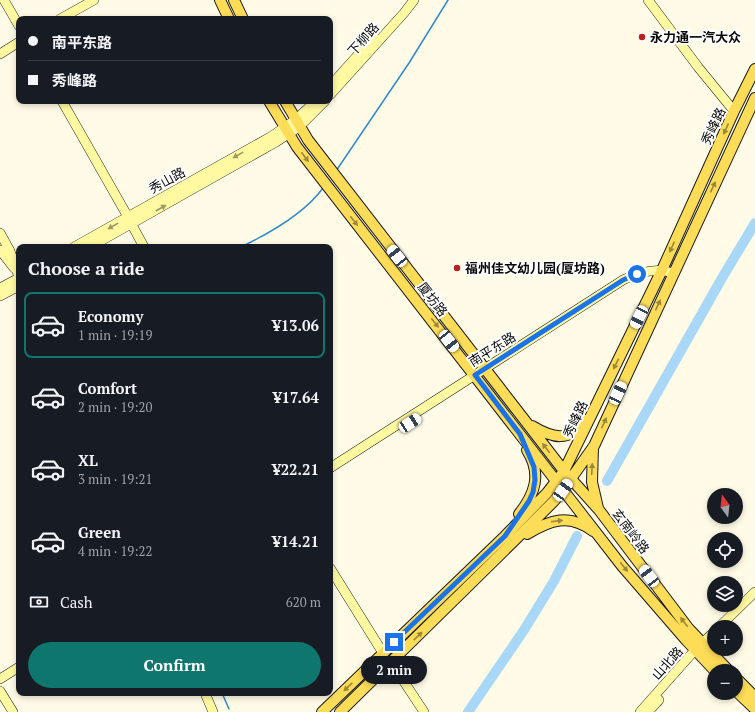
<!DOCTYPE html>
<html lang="en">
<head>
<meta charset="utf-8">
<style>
	body { margin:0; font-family:"PT Serif","Noto Sans SC",serif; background:#242831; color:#f1f3f6; height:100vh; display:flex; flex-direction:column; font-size:15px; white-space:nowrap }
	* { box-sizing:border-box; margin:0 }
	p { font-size:13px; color:#9ea1a6 }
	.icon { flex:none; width:22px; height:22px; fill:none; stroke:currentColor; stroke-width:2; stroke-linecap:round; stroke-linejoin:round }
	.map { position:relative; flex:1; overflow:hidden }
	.sheet { position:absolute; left:16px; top:244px; width:317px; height:452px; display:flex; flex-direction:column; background:#171b24; border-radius:8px; box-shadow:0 2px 6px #0003 }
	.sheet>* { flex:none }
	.guide { position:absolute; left:16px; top:16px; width:317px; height:88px; border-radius:8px; box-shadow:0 2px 6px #0003; display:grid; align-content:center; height:88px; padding:0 12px; background:#171b24 }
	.needle { width:26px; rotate:345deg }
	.tools { position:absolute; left:707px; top:488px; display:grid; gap:8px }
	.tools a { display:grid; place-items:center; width:36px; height:36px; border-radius:50%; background:#171b24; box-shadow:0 2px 6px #0003; font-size:20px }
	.end { position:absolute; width:18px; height:18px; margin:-9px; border:5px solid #1a73e8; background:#fff; box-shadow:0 0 0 2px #fff }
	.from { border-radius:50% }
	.bubble { position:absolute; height:28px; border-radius:14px; background:#171b24; box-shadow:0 2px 6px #0003; font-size:13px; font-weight:700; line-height:28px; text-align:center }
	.car { position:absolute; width:12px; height:24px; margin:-12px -6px; border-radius:5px; box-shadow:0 0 3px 1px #0007; background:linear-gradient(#fff 24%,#345 0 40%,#fff 0 76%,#345 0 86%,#fff 0) }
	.guide b { display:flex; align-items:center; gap:14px; height:38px; font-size:15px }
	.guide b+b { border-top:1px solid #363941 }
	.guide i { width:10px; height:10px; background:#f1f3f6 }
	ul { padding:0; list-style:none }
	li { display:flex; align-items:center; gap:12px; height:66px; margin:0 8px 6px; padding:0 4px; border:2px solid transparent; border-radius:8px }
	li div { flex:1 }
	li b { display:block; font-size:15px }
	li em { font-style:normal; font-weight:700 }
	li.current { border-color:#0f766e }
	li>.icon { width:36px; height:36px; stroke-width:1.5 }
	h2 { padding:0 12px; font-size:18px; line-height:48px }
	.pay { display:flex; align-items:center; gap:10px; height:44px; padding:0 12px; font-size:15px }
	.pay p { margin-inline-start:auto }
	.button { display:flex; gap:8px; margin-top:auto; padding:8px 12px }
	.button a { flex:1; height:46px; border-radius:24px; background:#0f766e; color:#fff; font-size:16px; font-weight:700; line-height:46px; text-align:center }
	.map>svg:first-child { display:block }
</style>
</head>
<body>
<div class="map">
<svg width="755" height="712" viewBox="0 0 755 712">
	<rect width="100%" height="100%" fill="#fffbe6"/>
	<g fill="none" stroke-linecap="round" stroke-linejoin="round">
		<!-- stream -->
		<path stroke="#2f88d0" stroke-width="1.5" d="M 336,171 L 409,63 L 448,0
			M 241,247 C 268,234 305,213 323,188
			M 222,693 L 229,709"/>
		<!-- river -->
		<path stroke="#a9d7f7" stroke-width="10" d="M 607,481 L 722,278 L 755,223
			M 468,712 L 524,630 L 554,581 L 577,536"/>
		<defs>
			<path id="secondary" d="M 4,0 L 19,26
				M 648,0 L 698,67 L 734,111
				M 60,19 L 94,0
				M 0,54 L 19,42
				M 330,86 L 374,37
				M 330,95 L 404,13 L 414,0
				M 62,101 L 128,217
				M 132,225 L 144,247
				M 0,233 L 10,251 L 19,277
				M 74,247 L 272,136 L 295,120 L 316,101
				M 90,247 L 276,142 L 299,127 L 325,101
				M 0,250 L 14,268
				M 0,288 L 19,278
				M 0,296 L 19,286
				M 330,468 L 623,280 C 639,272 656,267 673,273
				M 330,568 L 383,653
				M 719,627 L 755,592
				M 391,662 L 424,712
				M 0,679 L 19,667
				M 0,691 L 13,712
				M 205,693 L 213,712
				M 640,712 L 695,650 L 714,632
				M 648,712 L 659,700"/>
			<path id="primary" d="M 220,0 L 229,19
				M 234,0 L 243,19
				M 269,101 L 297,147 L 622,566 L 686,640 L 715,671
				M 285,101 L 308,140 L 564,471 L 599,510 L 689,629 L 729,671
				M 532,426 C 552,438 570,443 585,420
				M 593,447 L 592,482 L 598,508
				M 519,514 C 535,494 542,474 527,450
				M 527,534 C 550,520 569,513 593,531
				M 736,678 L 755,697
				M 736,691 L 755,709
				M 322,712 L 505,536 L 547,493 L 564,471 L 662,270 L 734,111 L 755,69
				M 340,712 L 516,539 L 554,501 L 563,490 L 594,446 L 755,98"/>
		</defs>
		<!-- secondary casing -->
		<use href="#secondary" stroke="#2b2b2b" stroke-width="10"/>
		<!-- primary casing -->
		<use href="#primary" stroke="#1a1a1a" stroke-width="12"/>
		<!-- secondary -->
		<use href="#secondary" stroke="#fff9a1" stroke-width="9"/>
		<!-- primary -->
		<use href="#primary" stroke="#fddc58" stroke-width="10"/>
	</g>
	<!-- one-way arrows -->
	<defs><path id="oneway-solid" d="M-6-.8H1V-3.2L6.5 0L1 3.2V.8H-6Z"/></defs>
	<g fill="#9b8838">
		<use href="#oneway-solid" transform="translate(726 129) rotate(114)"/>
		<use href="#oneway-solid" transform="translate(305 157) rotate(53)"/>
		<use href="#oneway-solid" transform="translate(713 187) rotate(-65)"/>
		<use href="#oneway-solid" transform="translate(354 221) rotate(52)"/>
		<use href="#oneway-solid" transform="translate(672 247) rotate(114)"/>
		<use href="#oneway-solid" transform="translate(658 305) rotate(-65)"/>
		<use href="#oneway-solid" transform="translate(435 323) rotate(52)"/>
		<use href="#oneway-solid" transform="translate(616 364) rotate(116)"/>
		<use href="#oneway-solid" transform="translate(604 423) rotate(-65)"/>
		<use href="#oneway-solid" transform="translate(546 448) rotate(-127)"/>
		<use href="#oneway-solid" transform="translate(592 469) rotate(-87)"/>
		<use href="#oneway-solid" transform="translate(557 521) rotate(-7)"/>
		<use href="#oneway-solid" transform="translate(624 567) rotate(51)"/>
		<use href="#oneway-solid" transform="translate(684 622) rotate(-127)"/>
		<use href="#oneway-solid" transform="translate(418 636) rotate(-44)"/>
		<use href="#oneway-solid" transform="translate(348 687) rotate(136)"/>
	</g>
	<g fill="#9d9964">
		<use href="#oneway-solid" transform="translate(238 155) rotate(151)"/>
		<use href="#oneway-solid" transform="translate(161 208) rotate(-30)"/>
		<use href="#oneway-solid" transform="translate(113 226) rotate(151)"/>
	</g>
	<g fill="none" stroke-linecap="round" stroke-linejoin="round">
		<!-- route -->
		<path stroke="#1a73e8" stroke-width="5" d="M 394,642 L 505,536 L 529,501 L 533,492 L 535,480 L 534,467 L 520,434 L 475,375 L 623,280 L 637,274"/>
	</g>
	<!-- markers -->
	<g fill="#bb1f1f" stroke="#fff" stroke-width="1.5">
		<circle cx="642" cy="37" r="4"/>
		<circle cx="457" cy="268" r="4"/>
	</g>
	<g text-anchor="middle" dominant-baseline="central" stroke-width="4" stroke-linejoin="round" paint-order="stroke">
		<!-- poi labels -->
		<g font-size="13" font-weight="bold" fill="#090909" stroke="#fff" text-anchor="start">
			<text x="650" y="37">永力通一汽大众</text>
			<text x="465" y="268">福州佳文幼儿园(厦坊路)</text>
		</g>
		<!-- street labels -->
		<g font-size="13" fill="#090909" stroke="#fff">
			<text transform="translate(363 39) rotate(-48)">下柳路</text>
			<text transform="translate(713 126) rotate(-65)">秀峰路</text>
			<text transform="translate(167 180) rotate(-29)">秀山路</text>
			<text transform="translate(433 299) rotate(52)">厦坊路</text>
			<text transform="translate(492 349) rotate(-32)">南平东路</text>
			<text transform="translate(575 419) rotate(-65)">秀峰路</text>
			<text transform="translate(631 531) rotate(53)">玄南岭路</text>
			<text transform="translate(667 663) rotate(-48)">山北路</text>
		</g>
	</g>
</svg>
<div class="tools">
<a><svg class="needle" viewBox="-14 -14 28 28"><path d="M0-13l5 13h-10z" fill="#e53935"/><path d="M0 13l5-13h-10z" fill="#9ea1a6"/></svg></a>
<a><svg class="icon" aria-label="locate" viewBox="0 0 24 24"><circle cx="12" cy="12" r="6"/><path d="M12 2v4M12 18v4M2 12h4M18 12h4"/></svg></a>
<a><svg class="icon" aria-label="layers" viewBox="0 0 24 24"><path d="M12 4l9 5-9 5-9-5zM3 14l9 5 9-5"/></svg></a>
<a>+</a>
<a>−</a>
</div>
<i class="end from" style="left:637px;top:274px"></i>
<i class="end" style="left:394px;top:642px"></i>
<div class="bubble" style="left:361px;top:656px;width:66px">2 min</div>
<i class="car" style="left:397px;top:256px;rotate:322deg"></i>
<i class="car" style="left:639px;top:317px;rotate:206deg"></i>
<i class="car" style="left:449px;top:341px;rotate:142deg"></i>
<i class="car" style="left:618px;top:393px;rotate:25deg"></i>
<i class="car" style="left:410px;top:423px;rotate:57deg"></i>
<i class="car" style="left:563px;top:490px;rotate:35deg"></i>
<i class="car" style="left:649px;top:576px;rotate:323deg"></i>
<div class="guide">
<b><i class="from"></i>南平东路</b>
<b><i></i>秀峰路</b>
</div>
<section class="sheet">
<h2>Choose a ride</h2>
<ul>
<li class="current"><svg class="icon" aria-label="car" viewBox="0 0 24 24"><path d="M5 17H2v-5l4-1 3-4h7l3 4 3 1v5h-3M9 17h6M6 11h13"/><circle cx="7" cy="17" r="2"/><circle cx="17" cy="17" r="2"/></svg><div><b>Economy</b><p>1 min · 19:19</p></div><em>¥13.06</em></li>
<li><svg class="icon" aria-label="car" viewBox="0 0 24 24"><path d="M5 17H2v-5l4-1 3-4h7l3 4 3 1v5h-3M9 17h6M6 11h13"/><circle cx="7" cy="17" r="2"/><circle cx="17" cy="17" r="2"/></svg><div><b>Comfort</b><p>2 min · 19:20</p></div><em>¥17.64</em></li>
<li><svg class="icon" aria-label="car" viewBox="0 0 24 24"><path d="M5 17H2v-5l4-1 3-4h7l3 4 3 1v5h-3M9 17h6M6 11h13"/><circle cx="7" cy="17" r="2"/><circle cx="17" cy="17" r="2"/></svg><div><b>XL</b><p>3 min · 19:21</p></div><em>¥22.21</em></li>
<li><svg class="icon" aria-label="car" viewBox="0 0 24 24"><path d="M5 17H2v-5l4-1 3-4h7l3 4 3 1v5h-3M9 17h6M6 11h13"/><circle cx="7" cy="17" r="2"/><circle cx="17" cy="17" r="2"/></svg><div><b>Green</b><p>4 min · 19:22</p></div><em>¥14.21</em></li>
</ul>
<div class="pay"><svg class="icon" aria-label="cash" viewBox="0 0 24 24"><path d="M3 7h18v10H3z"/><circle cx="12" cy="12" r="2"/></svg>Cash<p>620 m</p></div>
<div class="button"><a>Confirm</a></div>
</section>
</div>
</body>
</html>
